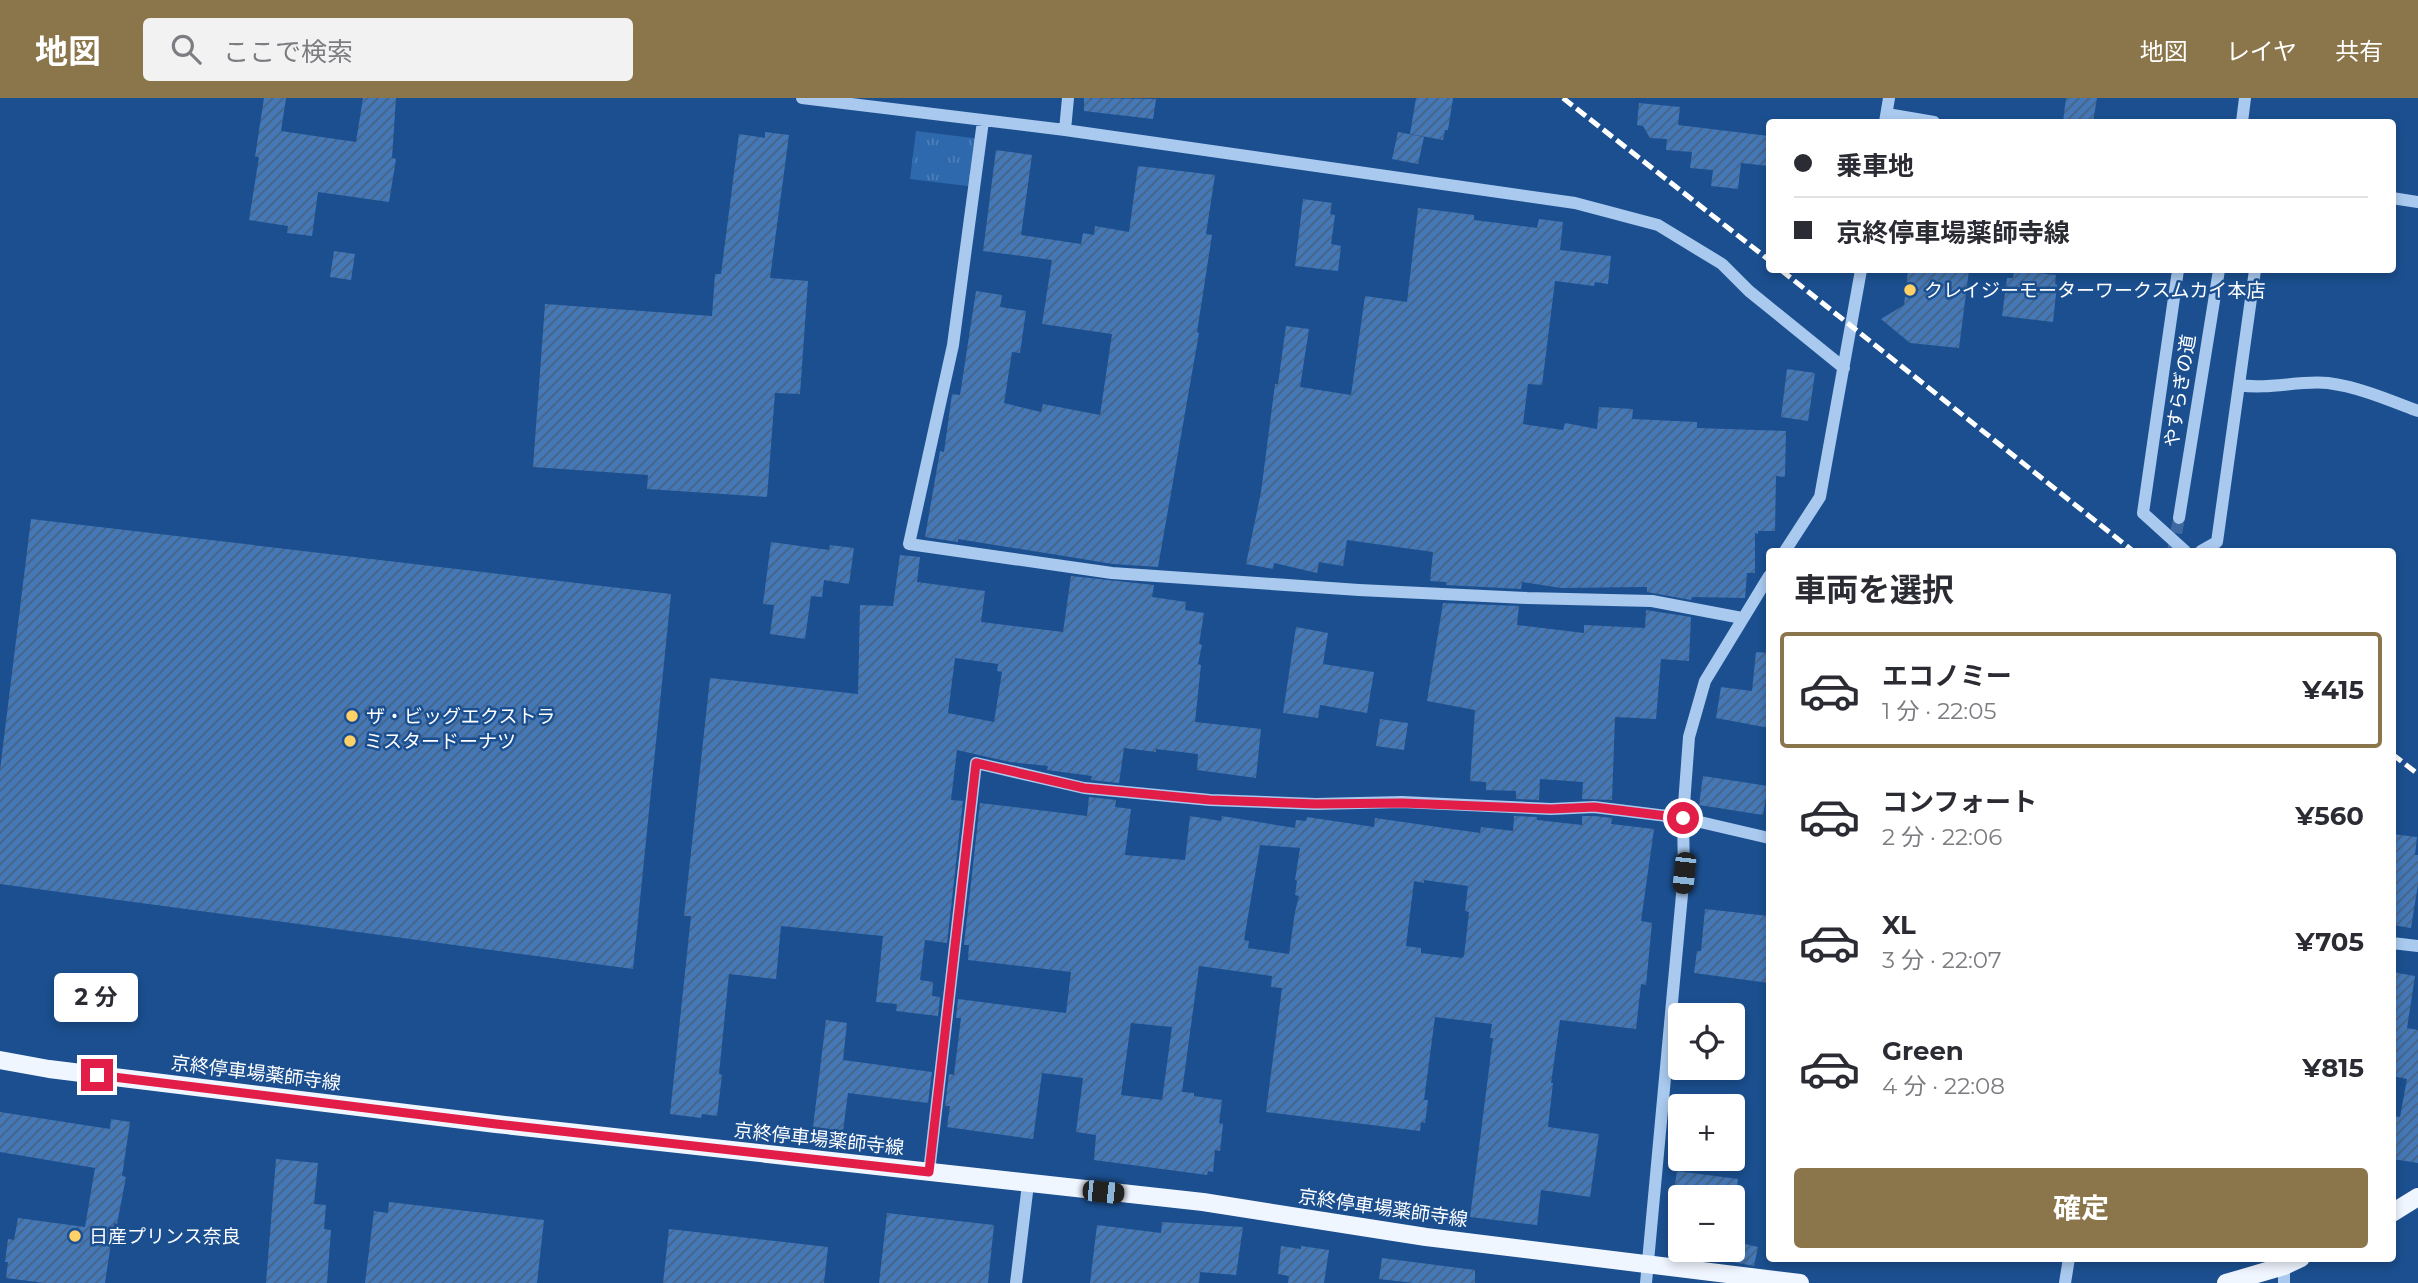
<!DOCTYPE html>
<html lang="ja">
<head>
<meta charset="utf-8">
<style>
	body { margin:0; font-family:Montserrat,"Noto Sans JP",sans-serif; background:#f2f2f3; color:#2b2b33; height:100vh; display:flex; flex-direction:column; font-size:26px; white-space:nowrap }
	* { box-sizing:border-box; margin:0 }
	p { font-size:23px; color:#7c7c81 }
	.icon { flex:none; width:38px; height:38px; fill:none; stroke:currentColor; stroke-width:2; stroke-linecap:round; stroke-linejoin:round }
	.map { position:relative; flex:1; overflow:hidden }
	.panel { position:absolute; left:1766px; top:450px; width:630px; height:714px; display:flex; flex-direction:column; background:#fff; border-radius:7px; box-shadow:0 4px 10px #0003 }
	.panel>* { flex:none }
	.banner { position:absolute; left:1766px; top:21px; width:630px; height:154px; border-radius:7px; box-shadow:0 4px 10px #0003; display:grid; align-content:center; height:154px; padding:0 28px; background:#fff }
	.tools { position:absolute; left:1668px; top:905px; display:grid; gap:14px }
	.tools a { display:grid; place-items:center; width:77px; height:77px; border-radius:7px; background:#fff; box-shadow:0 4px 10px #0003; font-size:35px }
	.end { position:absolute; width:32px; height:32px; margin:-16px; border:9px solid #e11d48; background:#fff; box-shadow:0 0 0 4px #fff }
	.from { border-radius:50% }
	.bubble { position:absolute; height:49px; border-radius:7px; background:#fff; box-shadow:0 4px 10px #0003; font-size:23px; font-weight:700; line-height:49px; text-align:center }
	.car { position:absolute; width:21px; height:42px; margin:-21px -10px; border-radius:9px; box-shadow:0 0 5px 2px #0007; background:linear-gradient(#222 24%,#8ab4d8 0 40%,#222 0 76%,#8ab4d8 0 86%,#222 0) }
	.banner b { display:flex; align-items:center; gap:24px; height:66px; font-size:26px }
	.banner b+b { border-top:2px solid #e1e1e2 }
	.banner i { width:18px; height:18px; background:#2b2b33 }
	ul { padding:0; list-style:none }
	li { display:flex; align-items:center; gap:21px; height:116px; margin:0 14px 10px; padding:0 14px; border:4px solid transparent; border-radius:7px }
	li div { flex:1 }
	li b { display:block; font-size:26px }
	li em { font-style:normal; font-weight:700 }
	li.on { border-color:#8a764a }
	li>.icon { width:63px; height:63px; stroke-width:1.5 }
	h2 { padding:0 28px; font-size:32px; line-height:84px }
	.action { display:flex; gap:14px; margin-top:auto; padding:14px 28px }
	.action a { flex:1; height:80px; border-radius:7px; background:#8a764a; color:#fff; font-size:28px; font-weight:700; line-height:80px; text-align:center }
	header { display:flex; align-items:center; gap:42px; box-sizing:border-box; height:98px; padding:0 35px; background:#8a764a; color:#fff }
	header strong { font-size:33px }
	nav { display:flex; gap:38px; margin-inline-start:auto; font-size:24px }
	.search { width:490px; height:63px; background:#f2f2f3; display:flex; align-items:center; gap:18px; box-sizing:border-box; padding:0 24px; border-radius:7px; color:#7c7c81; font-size:26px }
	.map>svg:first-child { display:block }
</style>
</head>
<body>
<header>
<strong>地図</strong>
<div class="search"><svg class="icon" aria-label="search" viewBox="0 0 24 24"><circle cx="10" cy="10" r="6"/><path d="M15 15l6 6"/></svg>ここで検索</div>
<nav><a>地図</a><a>レイヤ</a><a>共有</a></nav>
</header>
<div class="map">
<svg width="2418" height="1185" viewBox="0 0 2418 1185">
	<defs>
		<pattern id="park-tufts" width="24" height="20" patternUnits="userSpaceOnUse" patternTransform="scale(1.75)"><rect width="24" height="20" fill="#2e69ad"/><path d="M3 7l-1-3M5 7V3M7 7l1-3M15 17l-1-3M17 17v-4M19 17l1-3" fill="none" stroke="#4d80b9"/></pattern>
		<pattern id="building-hatch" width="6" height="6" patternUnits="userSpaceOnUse" patternTransform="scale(1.75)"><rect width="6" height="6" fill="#4478b7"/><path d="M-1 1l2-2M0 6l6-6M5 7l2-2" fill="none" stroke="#486282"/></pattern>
	</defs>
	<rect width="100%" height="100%" fill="#1b4f8f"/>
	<!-- park -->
	<path fill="url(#park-tufts)" d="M 916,33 L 981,41 L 975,89 L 910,81 Z"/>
	<!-- building -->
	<path fill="url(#building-hatch)" fill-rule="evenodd" d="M 264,0 L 286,0 L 281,33 L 356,44 L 363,0 L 396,0 L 392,60 L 396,61 L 389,104 L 318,94 L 312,138 L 287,135 L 288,128 L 249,122 L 259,59 L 255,59 Z
		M 1084,0 L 1156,1 L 1153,21 L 1084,13 Z
		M 1416,0 L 1453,0 L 1448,32 L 1445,32 L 1443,42 L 1410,36 Z
		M 2066,0 L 2097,0 L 2093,24 L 2063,24 Z
		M 1639,5 L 1680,9 L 1678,27 L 1769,38 L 1769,68 L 1741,65 L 1738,91 L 1711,88 L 1713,72 L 1690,70 L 1692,54 L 1666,52 L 1667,41 L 1650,40 L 1643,28 L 1637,27 Z
		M 765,34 L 789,37 L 770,180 L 808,183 L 800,296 L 775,295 L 767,399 L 647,391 L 648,377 L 533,369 L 545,206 L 712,218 L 715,176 L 721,176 L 739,36 L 765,40 Z
		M 1398,34 L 1424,39 L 1418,66 L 1392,61 Z
		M 996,52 L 1032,57 L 1021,137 L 1081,146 L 1083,135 L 1094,137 L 1095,128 L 1129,134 L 1138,68 L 1215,77 L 1206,136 L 1212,137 L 1197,234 L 1199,235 L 1158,469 L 1113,466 L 958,441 L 958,444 L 925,439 L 940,353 L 944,354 L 952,296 L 960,297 L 976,193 L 1002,197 L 1000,209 L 1026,213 L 1020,255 L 1012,254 L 1004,305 L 1041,314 L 1043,306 L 1100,317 L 1112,236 L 1042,226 L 1052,162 L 983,153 Z
		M 1303,101 L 1332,105 L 1330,116 L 1335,117 L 1331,146 L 1341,148 L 1338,173 L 1295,168 Z
		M 1418,110 L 1474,117 L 1474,122 L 1537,130 L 1539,121 L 1563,124 L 1560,152 L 1611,158 L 1608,186 L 1595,184 L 1594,188 L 1555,183 L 1542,287 L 1528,286 L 1523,326 L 1563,332 L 1565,325 L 1597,331 L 1599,309 L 1633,311 L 1632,321 L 1697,324 L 1697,330 L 1786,333 L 1785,379 L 1776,378 L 1775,433 L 1758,433 L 1758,436 L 1755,435 L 1755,475 L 1747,475 L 1745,500 L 1692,499 L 1691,502 L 1647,494 L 1647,489 L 1561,490 L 1522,484 L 1521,491 L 1446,487 L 1446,484 L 1430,483 L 1433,454 L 1347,442 L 1343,468 L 1319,464 L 1317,475 L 1274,465 L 1273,471 L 1246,466 L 1261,394 L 1275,286 L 1278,286 L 1286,228 L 1309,231 L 1300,289 L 1351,297 L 1365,198 L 1407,204 Z
		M 334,153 L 355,156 L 351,182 L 330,179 Z
		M 1908,172 L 1969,172 L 1959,250 L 1910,245 L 1881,221 L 1904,207 Z
		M 2014,172 L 2056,177 L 2055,186 L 2057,187 L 2053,224 L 2002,218 L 2007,180 L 2013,180 Z
		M 1787,271 L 1815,275 L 1808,323 L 1781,319 Z
		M 31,421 L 671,496 L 633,871 L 0,786 L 0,672 Z
		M 771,444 L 829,452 L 830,447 L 854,450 L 849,486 L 824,482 L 822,499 L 811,498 L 805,541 L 770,536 L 774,507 L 763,506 Z
		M 900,457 L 920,459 L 917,484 L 985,493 L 981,524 L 1063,534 L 1071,478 L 1154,487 L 1152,499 L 1186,504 L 1185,512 L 1204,515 L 1199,546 L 1202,547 L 1198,566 L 1201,567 L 1195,624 L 1261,631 L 1256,680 L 1197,672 L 1198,656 L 1156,651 L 1156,654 L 1124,650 L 1119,685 L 1091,682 L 1092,678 L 1047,672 L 1048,668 L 1010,664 L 957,652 L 951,702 L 963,703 L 947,845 L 925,842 L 920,882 L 933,884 L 932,898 L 940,899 L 938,918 L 896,913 L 897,906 L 876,904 L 883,838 L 781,828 L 776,881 L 729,876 L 719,976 L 722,977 L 717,1018 L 702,1016 L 701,1020 L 670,1016 L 691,818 L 684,818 L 710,580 L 858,596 L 860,507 L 893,508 ZM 955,560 L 998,566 L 997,573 L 1002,574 L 994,624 L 948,615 Z
		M 1443,505 L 1519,508 L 1517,527 L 1584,535 L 1584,527 L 1645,530 L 1646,512 L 1691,519 L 1689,563 L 1661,561 L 1656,621 L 1615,619 L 1612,702 L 1582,701 L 1583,684 L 1540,681 L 1539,702 L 1516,701 L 1516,693 L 1486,692 L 1486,684 L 1470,683 L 1475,612 L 1427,603 Z
		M 1296,529 L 1328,535 L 1323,566 L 1374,574 L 1367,615 L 1320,607 L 1318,620 L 1283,615 Z
		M 1756,554 L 1769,555 L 1769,630 L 1716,620 L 1721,589 L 1752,593 Z
		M 1380,621 L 1408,625 L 1404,652 L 1376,648 Z
		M 1703,678 L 1768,688 L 1763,717 L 1699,707 Z
		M 1089,699 L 1116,702 L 1115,709 L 1131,711 L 1125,757 L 1185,762 L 1190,718 L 1221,723 L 1222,718 L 1295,730 L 1296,722 L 1306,723 L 1307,719 L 1374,729 L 1375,720 L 1480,735 L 1481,729 L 1513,733 L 1514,718 L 1537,719 L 1537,722 L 1582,727 L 1582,718 L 1594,718 L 1612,720 L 1611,726 L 1654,731 L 1641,823 L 1652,825 L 1646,887 L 1641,886 L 1636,931 L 1560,922 L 1551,985 L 1553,985 L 1548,1029 L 1599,1036 L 1590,1099 L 1541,1092 L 1537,1127 L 1470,1119 L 1493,940 L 1490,940 L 1492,926 L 1435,919 L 1424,1002 L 1428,1002 L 1425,1025 L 1421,1024 L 1420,1033 L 1266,1014 L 1282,890 L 1271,889 L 1272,878 L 1199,868 L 1182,994 L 1194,995 L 1194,998 L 1222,1002 L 1219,1025 L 1223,1026 L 1220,1053 L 1215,1052 L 1213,1074 L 1208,1073 L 1207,1077 L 1094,1062 L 1096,1037 L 1076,1034 L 1083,980 L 1042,975 L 1033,1041 L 947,1029 L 950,1008 L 945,1008 L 949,976 L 954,977 L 961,920 L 956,920 L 958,901 L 1066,915 L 1071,874 L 968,862 L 969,847 L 964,847 L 980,705 L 1087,718 ZM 1260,747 L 1300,750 L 1295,782 L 1297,783 L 1295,797 L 1299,798 L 1295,814 L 1289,856 L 1248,850 L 1249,843 L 1244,842 ZM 1424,782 L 1468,788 L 1465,813 L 1469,814 L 1464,858 L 1462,860 L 1421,855 L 1421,850 L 1406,848 L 1414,783 L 1424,785 ZM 1131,925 L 1172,929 L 1162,1002 L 1121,997 Z
		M 2392,736 L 2417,739 L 2415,757 L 2418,757 L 2418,786 L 2411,830 L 2392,827 Z
		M 1705,811 L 1769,818 L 1769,885 L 1694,875 L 1697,853 L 1701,853 Z
		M 2392,874 L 2415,878 L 2407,930 L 2418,932 L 2418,1065 L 2392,1061 L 2392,1018 L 2400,1019 L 2407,981 L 2392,978 Z
		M 826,922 L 847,925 L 843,962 L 932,974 L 928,1005 L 848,995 L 843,1033 L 813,1029 Z
		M 0,1014 L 110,1031 L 111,1021 L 130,1024 L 122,1078 L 126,1079 L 117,1126 L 114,1125 L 105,1185 L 44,1185 L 6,1180 L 8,1164 L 5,1164 L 8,1141 L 14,1142 L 18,1120 L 85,1129 L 95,1070 L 0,1054 Z
		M 276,1061 L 318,1065 L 314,1106 L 326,1107 L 324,1131 L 331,1132 L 327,1185 L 266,1185 Z
		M 1677,1073 L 1738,1081 L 1736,1099 L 1673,1099 Z
		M 389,1104 L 544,1122 L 537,1185 L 365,1185 L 374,1113 L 388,1115 Z
		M 887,1115 L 994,1127 L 988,1185 L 879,1185 Z
		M 1162,1124 L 1243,1129 L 1236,1177 L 1200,1174 L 1199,1185 L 1090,1185 L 1097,1127 L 1161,1135 Z
		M 669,1131 L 828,1149 L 824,1185 L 663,1185 Z
		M 1732,1143 L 1758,1149 L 1754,1168 L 1732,1164 Z
		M 1281,1148 L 1301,1151 L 1301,1148 L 1329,1152 L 1324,1185 L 1288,1185 L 1289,1178 L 1278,1176 Z
		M 1382,1160 L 1475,1172 L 1475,1185 L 1414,1185 L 1379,1181 Z"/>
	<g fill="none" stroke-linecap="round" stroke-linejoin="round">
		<!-- minor-tunnel -->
		<path stroke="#3d69a0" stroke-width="12" stroke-dasharray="12 6" stroke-linecap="butt" d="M 2173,453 L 2179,420"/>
		<!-- minor -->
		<path stroke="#a9c9ee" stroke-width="12" d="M 802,0 L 1065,32 L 1575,105 L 1658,127 L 1722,166 L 1749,193 L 1844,270
			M 1887,16 L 1934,24
			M 983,23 L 953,247 L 909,446 L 1112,475 L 1359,492 L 1527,500 L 1652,503 L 1742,520
			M 1885,24 L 1889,0
			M 2242,24 L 2245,0
			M 1065,32 L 1068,0
			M 2392,100 L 2418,104
			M 2178,172 L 2143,415 L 2185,453
			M 2239,287 C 2269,292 2299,282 2328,285 C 2359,289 2389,302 2418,313
			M 2179,420 L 2219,172
			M 1785,453 L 1820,399 L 1861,172
			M 2201,453 L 2217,444 L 2255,172
			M 2392,845 L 2418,848
			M 929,1074 L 976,665 L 1084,690 L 1210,702 L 1316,706 L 1402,704 L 1551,711 L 1594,709 L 1683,720 L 1769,740
			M 2284,1168 L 2284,1185
			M 1016,1185 L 1028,1086
			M 1646,1185 L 1684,775 L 1683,720 L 1689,639 L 1705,583 L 1769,478
			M 2065,1185 L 2069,1160"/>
		<!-- major -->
		<path stroke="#f0f6ff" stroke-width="18" d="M 0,962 L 49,971 L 496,1026 L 1203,1104 L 1426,1139 L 1800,1185
			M 2392,1115 L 2418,1099
			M 2226,1185 L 2284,1168 L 2301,1160"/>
		<!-- rail -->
		<path stroke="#fff" stroke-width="5" stroke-dasharray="12 5" stroke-linecap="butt" d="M 1563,0 L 1769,162
			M 1781,172 L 2133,453
			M 2392,656 L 2418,676"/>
	</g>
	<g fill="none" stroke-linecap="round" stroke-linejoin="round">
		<!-- route -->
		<path stroke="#e11d48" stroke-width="9" d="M 97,977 L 496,1026 L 929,1074 L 976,665 L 1084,690 L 1210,702 L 1316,706 L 1402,705 L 1551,711 L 1594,709 L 1683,720"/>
	</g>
	<!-- markers -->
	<g fill="#ffd166" stroke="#1b4f8f" stroke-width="2.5">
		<circle cx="1910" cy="192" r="7"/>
		<circle cx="352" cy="618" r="7"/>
		<circle cx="350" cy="643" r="7"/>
		<circle cx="75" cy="1138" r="7"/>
	</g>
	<g text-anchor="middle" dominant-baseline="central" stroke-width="5" stroke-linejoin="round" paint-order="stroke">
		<!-- poi labels -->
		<g font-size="19" fill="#fff" stroke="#1b4f8f" text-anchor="start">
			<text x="1924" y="192">クレイジーモーターワークスムカイ本店</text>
			<text x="366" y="618">ザ・ビッグエクストラ</text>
			<text x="364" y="643">ミスタードーナツ</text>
			<text x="89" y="1138">日産プリンス奈良</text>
		</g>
		<!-- street labels -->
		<g font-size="19" fill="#fff" stroke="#1b4f8f">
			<text transform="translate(2180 293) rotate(-81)">やすらぎの道</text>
			<text transform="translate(256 975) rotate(7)">京終停車場薬師寺線</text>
			<text transform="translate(819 1041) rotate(6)">京終停車場薬師寺線</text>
			<text transform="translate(1383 1110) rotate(8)">京終停車場薬師寺線</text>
		</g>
	</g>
</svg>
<div class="tools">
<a><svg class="icon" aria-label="locate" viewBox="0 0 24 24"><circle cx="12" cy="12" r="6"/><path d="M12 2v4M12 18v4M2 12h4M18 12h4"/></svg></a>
<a>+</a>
<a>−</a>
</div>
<i class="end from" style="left:1683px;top:720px"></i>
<i class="end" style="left:97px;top:977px"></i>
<div class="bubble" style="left:54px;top:875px;width:84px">2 分</div>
<i class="car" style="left:1684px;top:775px;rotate:186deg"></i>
<i class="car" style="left:1103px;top:1094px;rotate:96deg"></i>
<div class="banner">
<b><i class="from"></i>乗車地</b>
<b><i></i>京終停車場薬師寺線</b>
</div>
<section class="panel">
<h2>車両を選択</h2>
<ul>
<li class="on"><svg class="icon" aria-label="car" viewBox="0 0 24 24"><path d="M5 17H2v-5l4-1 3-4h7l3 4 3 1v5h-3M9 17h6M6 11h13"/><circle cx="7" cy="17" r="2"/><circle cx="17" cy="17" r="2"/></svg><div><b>エコノミー</b><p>1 分 · 22:05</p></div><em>¥415</em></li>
<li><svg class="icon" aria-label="car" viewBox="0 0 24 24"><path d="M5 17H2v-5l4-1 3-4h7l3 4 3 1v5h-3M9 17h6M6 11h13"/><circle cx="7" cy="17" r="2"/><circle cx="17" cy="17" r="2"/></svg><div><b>コンフォート</b><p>2 分 · 22:06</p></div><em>¥560</em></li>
<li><svg class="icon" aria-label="car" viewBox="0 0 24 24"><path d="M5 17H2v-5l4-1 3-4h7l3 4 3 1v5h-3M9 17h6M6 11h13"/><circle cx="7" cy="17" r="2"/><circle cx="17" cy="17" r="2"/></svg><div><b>XL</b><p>3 分 · 22:07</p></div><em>¥705</em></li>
<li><svg class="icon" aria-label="car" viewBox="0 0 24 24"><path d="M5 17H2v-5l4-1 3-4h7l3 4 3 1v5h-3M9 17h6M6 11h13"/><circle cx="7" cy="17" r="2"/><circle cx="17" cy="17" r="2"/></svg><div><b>Green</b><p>4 分 · 22:08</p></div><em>¥815</em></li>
</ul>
<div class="action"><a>確定</a></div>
</section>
</div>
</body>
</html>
